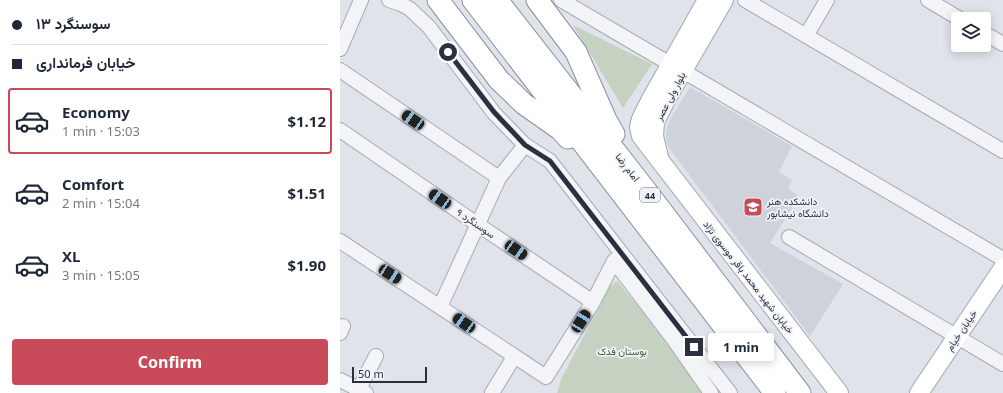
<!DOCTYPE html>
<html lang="en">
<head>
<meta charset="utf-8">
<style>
	body { margin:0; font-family:"Noto Sans",Vazirmatn,sans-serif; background:#f6f6f7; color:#1f2937; height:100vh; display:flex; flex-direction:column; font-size:15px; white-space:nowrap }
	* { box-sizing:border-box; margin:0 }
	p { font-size:13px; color:#747a83 }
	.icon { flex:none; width:22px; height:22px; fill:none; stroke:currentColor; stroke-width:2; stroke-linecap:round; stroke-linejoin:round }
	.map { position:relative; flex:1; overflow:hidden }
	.sheet { display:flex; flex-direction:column; background:#fff; width:340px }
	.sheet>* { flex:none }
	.guide { display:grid; align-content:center; height:88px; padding:0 12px; background:#fff }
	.buttons { position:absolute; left:611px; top:12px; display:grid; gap:8px }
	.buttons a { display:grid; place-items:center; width:40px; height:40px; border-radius:4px; background:#fff; box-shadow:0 2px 10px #0003; font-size:20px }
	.scale { position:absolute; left:12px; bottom:10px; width:75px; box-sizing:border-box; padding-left:4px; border:2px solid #293140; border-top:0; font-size:11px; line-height:14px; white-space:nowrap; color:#293140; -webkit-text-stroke:3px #f0f2f6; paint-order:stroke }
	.end { position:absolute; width:18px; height:18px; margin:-9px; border:5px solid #293140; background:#fff; box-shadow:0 0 0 2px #fff }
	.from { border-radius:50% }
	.bubble { position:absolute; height:28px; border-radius:4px; background:#fff; box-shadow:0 2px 10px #0003; font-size:13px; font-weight:700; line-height:28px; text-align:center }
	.car { position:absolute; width:12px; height:24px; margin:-12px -6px; border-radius:5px; box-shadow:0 0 3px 1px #0007; background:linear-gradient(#222 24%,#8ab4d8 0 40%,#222 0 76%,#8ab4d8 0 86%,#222 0) }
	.guide b { display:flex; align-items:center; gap:14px; height:38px; font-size:15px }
	.guide b+b { border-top:1px solid #e0e1e3 }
	.guide i { width:10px; height:10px; background:#1f2937 }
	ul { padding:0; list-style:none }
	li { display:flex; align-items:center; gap:12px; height:66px; margin:0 8px 6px; padding:0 4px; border:2px solid transparent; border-radius:4px }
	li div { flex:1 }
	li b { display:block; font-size:15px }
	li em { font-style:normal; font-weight:700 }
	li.current { border-color:#c94a59 }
	li>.icon { width:36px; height:36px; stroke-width:1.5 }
	.primary-button { display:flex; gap:8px; margin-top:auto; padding:8px 12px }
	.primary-button a { flex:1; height:46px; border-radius:4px; background:#c94a59; color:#fff; font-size:16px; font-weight:700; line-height:46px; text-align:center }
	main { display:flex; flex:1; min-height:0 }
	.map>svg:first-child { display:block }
</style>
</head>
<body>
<main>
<section class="sheet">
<div class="guide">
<b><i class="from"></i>سوسنگرد ۱۳</b>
<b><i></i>خیابان فرمانداری</b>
</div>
<ul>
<li class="current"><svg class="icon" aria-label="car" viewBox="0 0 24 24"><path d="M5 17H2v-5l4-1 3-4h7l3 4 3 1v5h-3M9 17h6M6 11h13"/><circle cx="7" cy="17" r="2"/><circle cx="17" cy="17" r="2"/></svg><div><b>Economy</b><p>1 min · 15:03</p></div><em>$1.12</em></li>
<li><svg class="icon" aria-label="car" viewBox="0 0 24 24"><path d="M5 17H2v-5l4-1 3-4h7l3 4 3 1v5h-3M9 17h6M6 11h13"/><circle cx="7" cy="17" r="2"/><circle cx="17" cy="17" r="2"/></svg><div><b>Comfort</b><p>2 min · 15:04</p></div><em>$1.51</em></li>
<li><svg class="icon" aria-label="car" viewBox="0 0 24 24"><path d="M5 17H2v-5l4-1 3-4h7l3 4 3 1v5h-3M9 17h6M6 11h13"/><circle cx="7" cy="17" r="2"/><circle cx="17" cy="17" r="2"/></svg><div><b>XL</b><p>3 min · 15:05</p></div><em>$1.90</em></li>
</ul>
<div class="primary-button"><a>Confirm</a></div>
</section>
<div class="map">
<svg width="663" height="393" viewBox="0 0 663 393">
	<rect width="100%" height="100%" fill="#e0e3e9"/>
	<!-- built -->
	<path fill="#ced2db" d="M 350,87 L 452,146 L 439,172 L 452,180 L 448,189 L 459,196 L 430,243 L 503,284 L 470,336 L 329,148 L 326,139 L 327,128 L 331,118 Z"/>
	<!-- green -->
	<path fill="#c5d2c2" d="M 233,25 L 312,64 L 283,108 Z
		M 277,281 L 304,313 L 365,393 L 217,393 L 222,377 L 255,315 L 270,286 Z"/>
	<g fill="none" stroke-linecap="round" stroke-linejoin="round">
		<defs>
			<path id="minor" d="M 49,0 L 61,4 L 70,9 L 89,27 L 154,113 L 185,145 L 210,161 L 390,393
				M 221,0 L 330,64
				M 405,0 L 663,151
				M 588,0 L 620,19
				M 644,33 L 663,44
				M 466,36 L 487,0
				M 0,49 L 21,0
				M 0,70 L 159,178
				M 343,71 L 663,259
				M 0,130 L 137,224 L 253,302
				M 449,237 L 663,364
				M 0,241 L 206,377 L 253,302 L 274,261 L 282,254
				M 274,261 L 334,340 L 371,393
				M 100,307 L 159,178 L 185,145
				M 0,333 L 3,326
				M 0,380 L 26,393
				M 19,389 L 36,356
				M 152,393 L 174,357"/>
			<path id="major" d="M 367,0 L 310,101 L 301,119 L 299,127 L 301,136 L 499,393
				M 319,157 L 314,136 L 315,122 L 327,98 L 384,0
				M 579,393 L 663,268"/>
			<path id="highway" d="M 98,0 L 159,80 L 184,104 L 221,130 L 228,138
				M 133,0 L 435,393
				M 157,0 L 311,197 L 460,393
				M 197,0 L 236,52 L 266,120 L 274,134"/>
		</defs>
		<!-- minor casing -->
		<use href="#minor" stroke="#a5aab3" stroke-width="16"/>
		<!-- major casing -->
		<use href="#major" stroke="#a0a7b4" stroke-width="20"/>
		<!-- highway casing -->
		<use href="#highway" stroke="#88909f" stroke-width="23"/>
		<!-- minor -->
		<use href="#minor" stroke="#f3f4f7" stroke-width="14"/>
		<!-- major -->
		<use href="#major" stroke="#fff" stroke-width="18"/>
		<!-- highway -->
		<use href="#highway" stroke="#fff" stroke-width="21"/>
	</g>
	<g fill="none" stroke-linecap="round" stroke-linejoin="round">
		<!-- route -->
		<path stroke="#293140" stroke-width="5" d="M 108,52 L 154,112 L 185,145 L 210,161 L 354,347"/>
	</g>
	<!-- icons -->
	<defs>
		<symbol id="university-square" viewBox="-11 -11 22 22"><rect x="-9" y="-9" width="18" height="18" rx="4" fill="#c94a59" stroke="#f0f2f6"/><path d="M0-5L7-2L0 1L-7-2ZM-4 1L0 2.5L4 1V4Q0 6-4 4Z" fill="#fff"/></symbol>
	</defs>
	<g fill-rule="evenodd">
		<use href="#university-square" x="402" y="196" width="22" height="22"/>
	</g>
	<g text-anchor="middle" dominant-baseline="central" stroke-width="3.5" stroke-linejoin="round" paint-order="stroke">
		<!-- shield labels -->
		<rect fill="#f0f2f6" stroke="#656b77" stroke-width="1" x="300" y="188" width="20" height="14" rx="3"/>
		<g font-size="9" font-weight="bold" fill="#293140">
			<text x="310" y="195">44</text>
		</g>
		<!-- street labels -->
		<g font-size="10" fill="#293140" stroke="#f0f2f6">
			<text transform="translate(330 96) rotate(-62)">بلوار ولی عصر</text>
			<text transform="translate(288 167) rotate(52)">امام رضا</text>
			<text transform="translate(136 223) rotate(34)">سوسنگرد ۹</text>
			<text transform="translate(409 277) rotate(52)">خیابان شهید محمد باقر موسوی نژاد</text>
			<text transform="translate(621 330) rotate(-56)">خیابان خیام</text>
		</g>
		<!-- poi labels -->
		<g font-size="10" fill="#293140" stroke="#f0f2f6" text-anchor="start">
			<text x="427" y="201">دانشکده هنر<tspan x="427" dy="12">دانشگاه نیشابور</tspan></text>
		</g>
		<!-- park labels -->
		<g font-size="10" fill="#3d5b37" stroke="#f0f2f6">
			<text x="282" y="351">بوستان فدک</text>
		</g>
	</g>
</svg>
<div class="buttons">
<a><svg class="icon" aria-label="layers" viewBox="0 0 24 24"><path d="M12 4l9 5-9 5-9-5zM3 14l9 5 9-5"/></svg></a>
</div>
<div class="scale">50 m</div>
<i class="end from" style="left:108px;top:52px"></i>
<i class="end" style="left:354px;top:347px"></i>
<div class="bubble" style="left:368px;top:333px;width:66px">1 min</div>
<i class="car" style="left:73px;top:120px;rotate:304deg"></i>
<i class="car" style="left:100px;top:199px;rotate:305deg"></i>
<i class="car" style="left:176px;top:250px;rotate:124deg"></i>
<i class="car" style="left:50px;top:274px;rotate:123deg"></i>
<i class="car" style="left:241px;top:321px;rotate:32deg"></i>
<i class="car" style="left:124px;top:323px;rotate:304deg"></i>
</div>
</main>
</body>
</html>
